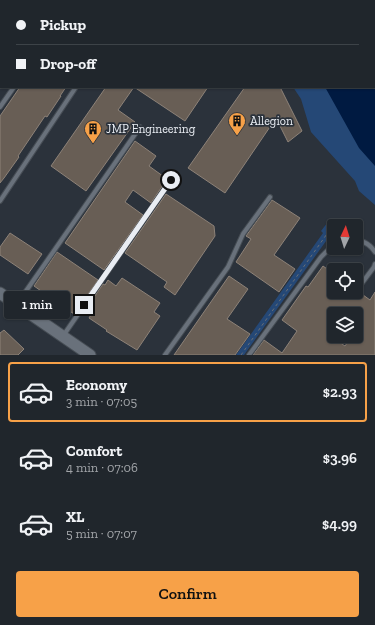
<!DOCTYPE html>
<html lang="en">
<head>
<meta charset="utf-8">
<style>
	body { margin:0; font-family:"Zilla Slab",serif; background:#2d3238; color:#f1f3f6; height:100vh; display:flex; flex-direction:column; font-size:15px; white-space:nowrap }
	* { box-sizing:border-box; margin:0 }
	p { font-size:13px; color:#a2a5a9 }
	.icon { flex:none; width:22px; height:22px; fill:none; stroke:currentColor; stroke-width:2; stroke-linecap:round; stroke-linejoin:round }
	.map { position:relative; height:355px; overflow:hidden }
	.sheet { display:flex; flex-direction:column; background:#20262c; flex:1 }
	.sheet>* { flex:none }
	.guide { position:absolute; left:0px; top:0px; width:375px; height:88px; box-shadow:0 1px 3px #0004,0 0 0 1px #3d4348; display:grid; align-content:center; height:88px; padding:0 16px; background:#20262c }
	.needle { width:26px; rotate:4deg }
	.controls { position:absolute; left:327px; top:219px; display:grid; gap:8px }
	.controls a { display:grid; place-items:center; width:36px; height:36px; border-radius:4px; background:#20262c; box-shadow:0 1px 3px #0004,0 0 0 1px #3d4348; font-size:20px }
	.end { position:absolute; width:18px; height:18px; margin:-9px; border:5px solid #e9edf3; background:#111; box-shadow:0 0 0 2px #111 }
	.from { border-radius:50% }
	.bubble { position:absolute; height:28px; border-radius:4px; background:#20262c; box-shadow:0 1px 3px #0004,0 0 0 1px #3d4348; font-size:13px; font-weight:600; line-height:28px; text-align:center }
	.guide b { display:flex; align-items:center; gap:14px; height:38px; font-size:15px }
	.guide b+b { border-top:1px solid #3d4348 }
	.guide i { width:10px; height:10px; background:#f1f3f6 }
	ul { padding:7px 0 0; list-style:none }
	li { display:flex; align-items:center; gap:12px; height:60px; margin:0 8px 6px; padding:0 8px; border:2px solid transparent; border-radius:4px }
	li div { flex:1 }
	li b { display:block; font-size:15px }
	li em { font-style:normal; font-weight:600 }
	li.selected { border-color:#f7a148 }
	li>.icon { width:36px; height:36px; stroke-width:1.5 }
	.cta { display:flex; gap:8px; margin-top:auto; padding:8px 16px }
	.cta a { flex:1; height:46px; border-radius:4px; background:#f7a148; color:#111; font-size:16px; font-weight:600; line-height:46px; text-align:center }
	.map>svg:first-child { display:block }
</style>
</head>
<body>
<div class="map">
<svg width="375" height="355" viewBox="0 0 375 355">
	<rect width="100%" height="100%" fill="#2b323b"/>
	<!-- green -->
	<path fill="#254876" d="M 89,0 L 157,0 L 156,1 L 90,1 Z
		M 219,0 L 375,0 L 375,205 L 359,191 L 355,181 L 311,132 L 301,99 L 293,87 L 374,87 L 374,1 L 220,1 Z
		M 331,218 L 338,224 L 337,226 L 334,226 L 334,230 L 244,355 L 236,355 L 323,233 L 321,231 Z"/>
	<!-- water -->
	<path fill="#001a41" d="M 262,0 L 375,0 L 375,166 L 359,148 L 325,87 L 374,87 L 374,1 L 263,1 Z"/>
	<!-- building -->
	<path fill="#685e55" stroke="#8d8278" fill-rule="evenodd" d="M 20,87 L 66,87 L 60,96 L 61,96 L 47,117 L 45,116 L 18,156 L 19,157 L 4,178 L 0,183 L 0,116 Z
		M 106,87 L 208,87 L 185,121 L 134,87 L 118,110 L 135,122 L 86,191 L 51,166 Z
		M 245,87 L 280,87 L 302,131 L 288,142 L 276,118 L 225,193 L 188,168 Z
		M 135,141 L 156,156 L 149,166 L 167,179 L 151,203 L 133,190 L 125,202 L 143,215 L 104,270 L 65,243 Z
		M 166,194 L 214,226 L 215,236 L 175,295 L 164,287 L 167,282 L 125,253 Z
		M 272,200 L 300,218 L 274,255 L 295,269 L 279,292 L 236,262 L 251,239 L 246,236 Z
		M 10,233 L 42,254 L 28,274 L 0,255 L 0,247 Z
		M 57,252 L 98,280 L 74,314 L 34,286 Z
		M 323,266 L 334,274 L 334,292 L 359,292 L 370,300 L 375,292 L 375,355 L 253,355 L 264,340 L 282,353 L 297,331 L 282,320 L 306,286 L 308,287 ZM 334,314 L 356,314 L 356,336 L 352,336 L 345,346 L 333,338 Z
		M 229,276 L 248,289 L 227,319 L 250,334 L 235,355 L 174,355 Z
		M 122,278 L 160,303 L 154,312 L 160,316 L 137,350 L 106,331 L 107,330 L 89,318 L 94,310 L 88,306 L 103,284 L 105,285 L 108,280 L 116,286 Z
		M 4,330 L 24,349 L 18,355 L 0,355 L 0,333 Z"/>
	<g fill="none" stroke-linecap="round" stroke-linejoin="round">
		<defs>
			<path id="lane" d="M 0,107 L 14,87
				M 0,201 L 76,87
				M 356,239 C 363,241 371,245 375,252
				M 359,287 L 374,267 L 375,264
				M 17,304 L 140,127
				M 63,336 L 171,180
				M 165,355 L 228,267 L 243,234 L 270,197
				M 249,355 L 321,257 L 328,250 L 334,245"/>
			<path id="secondary" d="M 0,293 L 90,355"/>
		</defs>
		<!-- lane casing -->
		<use href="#lane" stroke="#464d54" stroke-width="6"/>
		<!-- secondary casing -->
		<use href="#secondary" stroke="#464d54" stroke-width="13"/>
		<!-- path -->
		<path stroke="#696f77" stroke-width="1" stroke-dasharray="3 3" stroke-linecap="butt" d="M 241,355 L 334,224"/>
		<!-- lane -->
		<use href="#lane" stroke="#69717b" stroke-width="4"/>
		<!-- secondary -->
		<use href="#secondary" stroke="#69717b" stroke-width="11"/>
	</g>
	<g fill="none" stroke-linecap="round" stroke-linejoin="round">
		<!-- route -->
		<path stroke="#e9edf3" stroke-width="5" d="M 84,305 L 171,180"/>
	</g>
	<!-- icons -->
	<defs>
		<symbol id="building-pin" viewBox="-11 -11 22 30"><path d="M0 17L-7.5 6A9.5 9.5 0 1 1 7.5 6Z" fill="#f7a148" stroke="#2b323b"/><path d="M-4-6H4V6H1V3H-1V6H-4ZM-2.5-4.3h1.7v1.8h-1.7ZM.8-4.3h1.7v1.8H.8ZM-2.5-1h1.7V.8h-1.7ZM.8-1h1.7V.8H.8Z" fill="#111"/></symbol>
	</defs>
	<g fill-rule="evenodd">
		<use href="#building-pin" x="227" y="111" width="20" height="27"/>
		<use href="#building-pin" x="83" y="119" width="20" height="27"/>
	</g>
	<g text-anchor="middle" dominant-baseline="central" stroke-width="3.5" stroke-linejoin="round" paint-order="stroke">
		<!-- poi labels -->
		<g font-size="12" fill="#e9edf3" stroke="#2b323b" text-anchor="start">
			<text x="250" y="121">Allegion</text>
			<text x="106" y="129">JMP Engineering</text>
		</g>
	</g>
</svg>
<div class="controls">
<a><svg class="needle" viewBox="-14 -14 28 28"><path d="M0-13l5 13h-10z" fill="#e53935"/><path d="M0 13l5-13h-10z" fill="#a2a5a9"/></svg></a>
<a><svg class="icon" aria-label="locate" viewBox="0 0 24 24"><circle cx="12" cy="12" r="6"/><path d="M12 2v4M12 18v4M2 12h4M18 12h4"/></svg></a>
<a><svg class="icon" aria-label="layers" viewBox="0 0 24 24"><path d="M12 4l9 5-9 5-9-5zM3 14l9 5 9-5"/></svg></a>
</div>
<i class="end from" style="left:171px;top:180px"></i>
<i class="end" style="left:84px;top:305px"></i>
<div class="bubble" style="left:4px;top:291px;width:66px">1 min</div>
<div class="guide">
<b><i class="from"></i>Pickup</b>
<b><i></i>Drop-off</b>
</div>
</div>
<section class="sheet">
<ul>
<li class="selected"><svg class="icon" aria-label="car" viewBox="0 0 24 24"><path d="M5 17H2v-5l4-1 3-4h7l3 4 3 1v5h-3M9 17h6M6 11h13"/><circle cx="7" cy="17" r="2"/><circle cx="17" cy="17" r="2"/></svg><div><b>Economy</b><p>3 min · 07:05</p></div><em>$2.93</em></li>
<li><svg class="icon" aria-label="car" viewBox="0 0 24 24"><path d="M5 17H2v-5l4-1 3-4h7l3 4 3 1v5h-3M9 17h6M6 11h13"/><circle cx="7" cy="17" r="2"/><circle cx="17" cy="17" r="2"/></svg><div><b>Comfort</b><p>4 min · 07:06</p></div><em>$3.96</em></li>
<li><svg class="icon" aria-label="car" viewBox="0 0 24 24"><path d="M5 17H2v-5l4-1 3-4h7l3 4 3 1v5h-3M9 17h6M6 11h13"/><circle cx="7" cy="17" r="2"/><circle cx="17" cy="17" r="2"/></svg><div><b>XL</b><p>5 min · 07:07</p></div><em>$4.99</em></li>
</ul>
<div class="cta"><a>Confirm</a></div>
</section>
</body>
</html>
